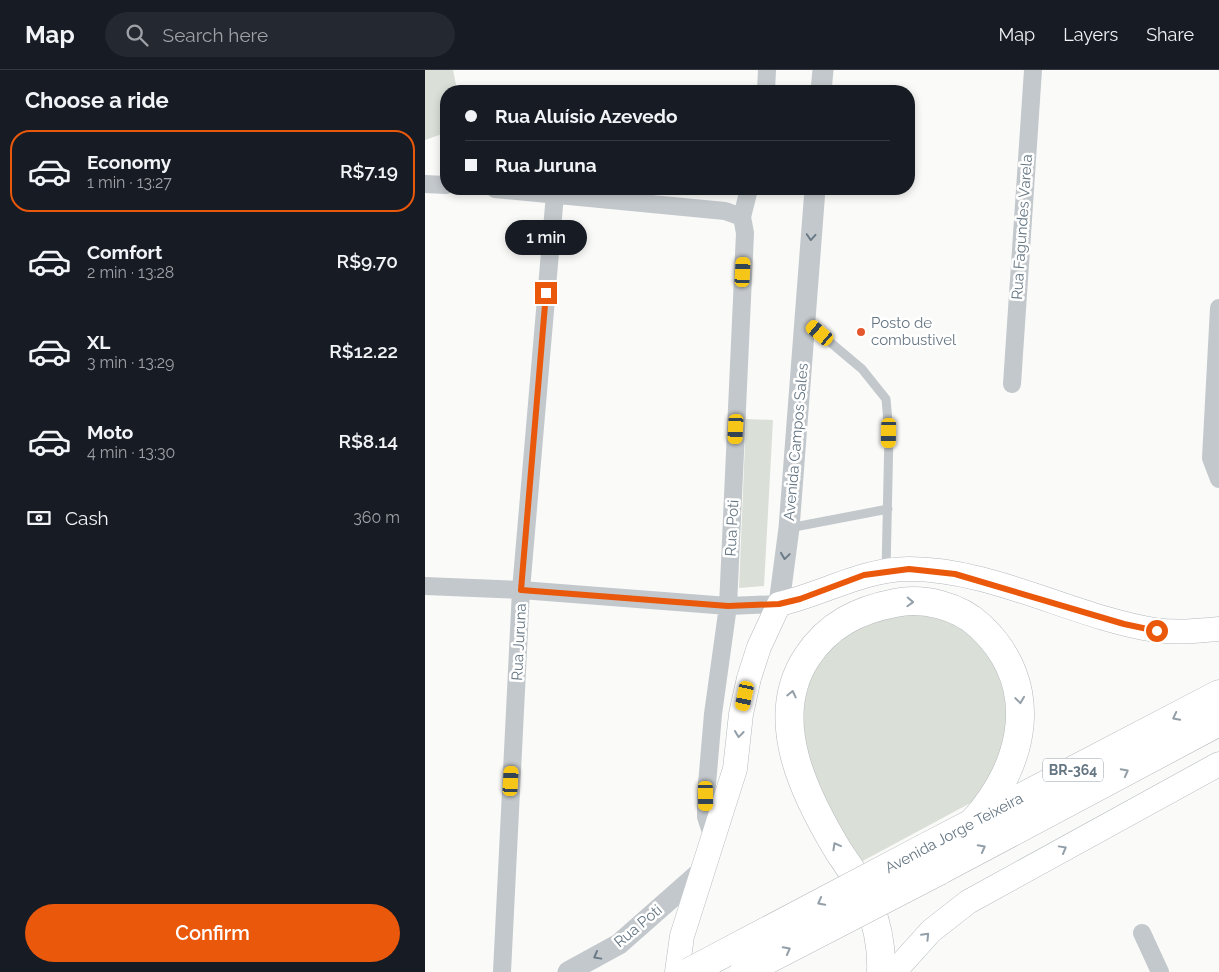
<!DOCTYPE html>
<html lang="en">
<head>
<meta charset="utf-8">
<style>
	body { margin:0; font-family:Raleway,sans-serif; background:#242831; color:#f1f3f6; height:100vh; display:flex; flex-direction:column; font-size:19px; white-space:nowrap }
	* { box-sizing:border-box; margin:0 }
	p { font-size:16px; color:#9ea1a6 }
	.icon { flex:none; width:28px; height:28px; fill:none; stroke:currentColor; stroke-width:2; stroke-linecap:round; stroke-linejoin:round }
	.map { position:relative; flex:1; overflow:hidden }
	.sheet { display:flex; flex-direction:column; background:#171b24; width:425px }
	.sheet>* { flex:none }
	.guide { position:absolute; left:15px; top:15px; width:475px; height:110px; border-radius:20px; box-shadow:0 2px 8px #0003; display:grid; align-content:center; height:110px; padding:0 25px; background:#171b24 }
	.end { position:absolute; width:22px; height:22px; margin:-11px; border:6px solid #ea580c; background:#fff; box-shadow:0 0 0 2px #fff }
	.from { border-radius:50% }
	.bubble { position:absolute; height:35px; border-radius:18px; background:#171b24; box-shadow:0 2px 8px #0003; font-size:16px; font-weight:600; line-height:35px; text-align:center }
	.car { position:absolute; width:15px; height:30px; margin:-15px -8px; border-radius:6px; box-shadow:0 0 4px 1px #0007; background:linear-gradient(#f5c518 24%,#345 0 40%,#f5c518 0 76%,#345 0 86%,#f5c518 0) }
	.guide b { display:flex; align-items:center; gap:18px; height:48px; font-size:19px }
	.guide b+b { border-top:1px solid #363941 }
	.guide i { width:12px; height:12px; background:#f1f3f6 }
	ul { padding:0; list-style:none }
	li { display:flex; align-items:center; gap:15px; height:82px; margin:0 10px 8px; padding:0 15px; border:2px solid transparent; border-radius:20px }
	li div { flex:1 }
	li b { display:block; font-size:19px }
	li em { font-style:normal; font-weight:600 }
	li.selected { border-color:#ea580c }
	li>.icon { width:45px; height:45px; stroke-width:1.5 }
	h2 { padding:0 25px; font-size:22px; line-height:60px }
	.pay { display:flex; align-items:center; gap:12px; height:55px; padding:0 25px; font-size:19px }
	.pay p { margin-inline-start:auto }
	.cta { display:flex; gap:10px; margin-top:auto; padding:10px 25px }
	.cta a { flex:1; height:58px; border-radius:30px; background:#ea580c; color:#fff; font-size:20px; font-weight:600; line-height:58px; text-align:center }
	header { display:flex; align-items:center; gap:30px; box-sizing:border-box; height:70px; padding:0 25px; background:#171b24; border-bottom:1px solid #363941 }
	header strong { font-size:24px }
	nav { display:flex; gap:28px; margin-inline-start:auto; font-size:18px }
	.search { width:350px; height:45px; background:#242831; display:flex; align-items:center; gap:12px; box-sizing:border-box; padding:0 18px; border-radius:28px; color:#9ea1a6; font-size:19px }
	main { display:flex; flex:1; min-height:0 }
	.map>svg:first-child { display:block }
</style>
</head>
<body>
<header>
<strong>Map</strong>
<div class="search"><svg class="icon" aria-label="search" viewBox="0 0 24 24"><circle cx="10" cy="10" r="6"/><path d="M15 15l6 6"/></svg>Search here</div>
<nav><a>Map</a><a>Layers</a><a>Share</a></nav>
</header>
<main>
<section class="sheet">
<h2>Choose a ride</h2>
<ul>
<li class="selected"><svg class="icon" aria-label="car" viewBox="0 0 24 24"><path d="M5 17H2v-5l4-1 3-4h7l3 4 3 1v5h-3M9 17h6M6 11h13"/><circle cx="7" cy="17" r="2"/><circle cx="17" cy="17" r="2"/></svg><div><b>Economy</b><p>1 min · 13:27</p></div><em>R$7.19</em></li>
<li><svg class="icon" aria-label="car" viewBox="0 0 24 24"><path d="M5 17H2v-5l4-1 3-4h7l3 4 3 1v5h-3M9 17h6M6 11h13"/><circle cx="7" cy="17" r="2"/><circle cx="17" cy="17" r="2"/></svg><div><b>Comfort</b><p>2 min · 13:28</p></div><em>R$9.70</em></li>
<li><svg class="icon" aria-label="car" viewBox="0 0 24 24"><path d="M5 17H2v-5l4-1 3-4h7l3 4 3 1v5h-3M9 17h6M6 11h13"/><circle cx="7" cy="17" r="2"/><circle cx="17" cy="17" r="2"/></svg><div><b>XL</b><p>3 min · 13:29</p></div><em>R$12.22</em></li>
<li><svg class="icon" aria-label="car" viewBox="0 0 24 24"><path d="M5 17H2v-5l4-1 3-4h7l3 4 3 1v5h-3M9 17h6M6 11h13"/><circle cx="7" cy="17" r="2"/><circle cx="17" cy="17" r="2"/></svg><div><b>Moto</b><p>4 min · 13:30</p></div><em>R$8.14</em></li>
</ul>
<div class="pay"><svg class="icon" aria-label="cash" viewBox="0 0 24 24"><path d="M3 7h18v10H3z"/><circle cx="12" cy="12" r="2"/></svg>Cash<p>360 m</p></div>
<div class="cta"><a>Confirm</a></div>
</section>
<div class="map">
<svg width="794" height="902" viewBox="0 0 794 902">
	<rect width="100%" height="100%" fill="#fafaf8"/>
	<!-- green -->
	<path fill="#dadfd7" d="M 0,0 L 28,0 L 32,20 L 21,21 L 21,50 L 17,64 L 0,70 Z
		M 321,349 L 348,350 L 339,516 L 314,518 Z
		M 479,544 L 501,546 L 525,552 L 540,560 L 555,574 L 569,593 L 581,627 L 583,643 L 580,671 L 570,697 L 551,730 L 434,793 C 419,760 397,729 386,694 C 372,651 376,592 419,566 C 437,555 458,549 479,544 Z"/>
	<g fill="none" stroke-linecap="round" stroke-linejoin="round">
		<defs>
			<path id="secondary" d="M 252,902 L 257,866 L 310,699 L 316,644 L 324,608 L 334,577 L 354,534 C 398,524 438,499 484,499 C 568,499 648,547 730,560 C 751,563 773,561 794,559
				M 469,902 L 506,861 L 543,832 L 794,694"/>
			<path id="trunk" d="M 501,777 L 794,624
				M 514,801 L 794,652
				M 456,902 C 457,878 452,853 443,831 C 436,813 425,798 414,782 C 380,726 341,649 382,587 C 403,555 433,540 470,533 C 498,527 534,536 555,556 C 617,614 601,694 548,752"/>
		</defs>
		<!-- secondary casing -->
		<use href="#secondary" stroke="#b3babf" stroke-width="25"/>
		<!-- trunk casing -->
		<use href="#trunk" stroke="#b4b9bd" stroke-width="29"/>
		<!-- service -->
		<path stroke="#c3c8cc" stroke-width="9" d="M 381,252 L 437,299 L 461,329 L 464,363 L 461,501
			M 364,458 L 463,439"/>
		<!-- minor -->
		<path stroke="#c3c8cc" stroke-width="18" d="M 341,21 L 342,0
			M 0,114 L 21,115
			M 70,119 L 300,141 L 317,147
			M 317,147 L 324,119
			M 794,238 L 786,388 L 794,409
			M 587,314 L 608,0
			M 0,516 L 96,520 L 303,536 L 354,534
			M 288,768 L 281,747 L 281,726 L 288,644 L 303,536 L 320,163 L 317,147
			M 717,863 L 735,902
			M 77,902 L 96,520 L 130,124"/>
		<!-- tertiary -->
		<path stroke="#c3c8cc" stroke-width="21" d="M 396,21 L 398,0
			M 354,534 L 364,458 L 390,119
			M 143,902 L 194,874 L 278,800"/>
		<!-- secondary -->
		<use href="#secondary" stroke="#fff" stroke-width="24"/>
		<!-- trunk -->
		<use href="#trunk" stroke="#fff" stroke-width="28"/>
		<defs>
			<path id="trunk-bridge" d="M 264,902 L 501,777
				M 319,902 L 514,801"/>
		</defs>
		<!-- trunk-bridge casing -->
		<use href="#trunk-bridge" stroke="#b4b9bd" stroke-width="29" stroke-linecap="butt"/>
		<!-- trunk-bridge -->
		<use href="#trunk-bridge" stroke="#fff" stroke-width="28"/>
	</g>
	<!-- one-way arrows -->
	<defs><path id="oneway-chevron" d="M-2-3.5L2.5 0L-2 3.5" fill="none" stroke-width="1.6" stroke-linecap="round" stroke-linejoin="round" transform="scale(1.25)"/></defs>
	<g stroke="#6a7a87">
		<use href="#oneway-chevron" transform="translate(386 167) rotate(94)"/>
		<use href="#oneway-chevron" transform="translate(360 486) rotate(98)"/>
		<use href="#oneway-chevron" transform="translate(172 886) rotate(151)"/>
	</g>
	<g stroke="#939fa8">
		<use href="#oneway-chevron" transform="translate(485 532) rotate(2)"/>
		<use href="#oneway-chevron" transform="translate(367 624) rotate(-77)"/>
		<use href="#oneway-chevron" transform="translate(595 630) rotate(82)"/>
		<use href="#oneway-chevron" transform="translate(751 647) rotate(153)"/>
		<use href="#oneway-chevron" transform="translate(314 664) rotate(96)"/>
		<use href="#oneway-chevron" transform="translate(700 702) rotate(-28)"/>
		<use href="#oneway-chevron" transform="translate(411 776) rotate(-119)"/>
		<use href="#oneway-chevron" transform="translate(557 778) rotate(-28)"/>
		<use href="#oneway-chevron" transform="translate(638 779) rotate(-29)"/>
		<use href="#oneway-chevron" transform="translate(396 832) rotate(152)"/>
		<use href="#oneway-chevron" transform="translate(501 866) rotate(-46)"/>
		<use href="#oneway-chevron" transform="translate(362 880) rotate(-28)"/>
	</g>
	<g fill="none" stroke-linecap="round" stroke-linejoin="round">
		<!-- route -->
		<path stroke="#ea580c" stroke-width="6" d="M 121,223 L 96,520 L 303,536 L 354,534 L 375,529 L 439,505 L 484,499 L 530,504 L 699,554 L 732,561"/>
	</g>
	<!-- markers -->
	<circle fill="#e4572e" stroke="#fff" stroke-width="2" cx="436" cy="262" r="5"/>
	<g text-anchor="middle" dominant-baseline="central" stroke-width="5" stroke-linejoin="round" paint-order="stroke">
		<!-- shield labels -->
		<rect fill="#fff" stroke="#939fa8" stroke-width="1" x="618" y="688.5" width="60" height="23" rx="4"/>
		<g font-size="14" font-weight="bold" fill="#657683">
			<text x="648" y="700">BR-364</text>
		</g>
		<!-- street labels -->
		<g font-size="15" fill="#657683" stroke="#fff">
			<text transform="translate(597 157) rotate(-86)">Rua Fagundes Varela</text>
			<text transform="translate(371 372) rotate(-85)">Avenida Campos Sales</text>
			<text transform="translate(307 458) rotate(-87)">Rua Poti</text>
			<text transform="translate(94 572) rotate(-87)">Rua Juruna</text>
			<text transform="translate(529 763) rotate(-28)">Avenida Jorge Teixeira</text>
			<text transform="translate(213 856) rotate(-40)">Rua Poti</text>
		</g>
		<!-- poi labels -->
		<g font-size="15" fill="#657683" stroke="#fff" text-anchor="start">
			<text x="446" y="253">Posto de<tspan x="446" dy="17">combustivel</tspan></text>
		</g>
	</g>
</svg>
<i class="end from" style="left:732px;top:561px"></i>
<i class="end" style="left:121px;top:223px"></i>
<div class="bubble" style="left:80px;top:150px;width:82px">1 min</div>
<i class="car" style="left:318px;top:202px;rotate:3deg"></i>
<i class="car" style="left:395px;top:263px;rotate:310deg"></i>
<i class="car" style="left:311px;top:359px;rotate:183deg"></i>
<i class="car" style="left:464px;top:363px;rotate:181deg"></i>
<i class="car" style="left:320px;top:626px;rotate:192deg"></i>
<i class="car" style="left:86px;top:711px;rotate:3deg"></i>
<i class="car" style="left:281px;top:726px;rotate:179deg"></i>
<div class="guide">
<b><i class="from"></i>Rua Aluísio Azevedo</b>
<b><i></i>Rua Juruna</b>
</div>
</div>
</main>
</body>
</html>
